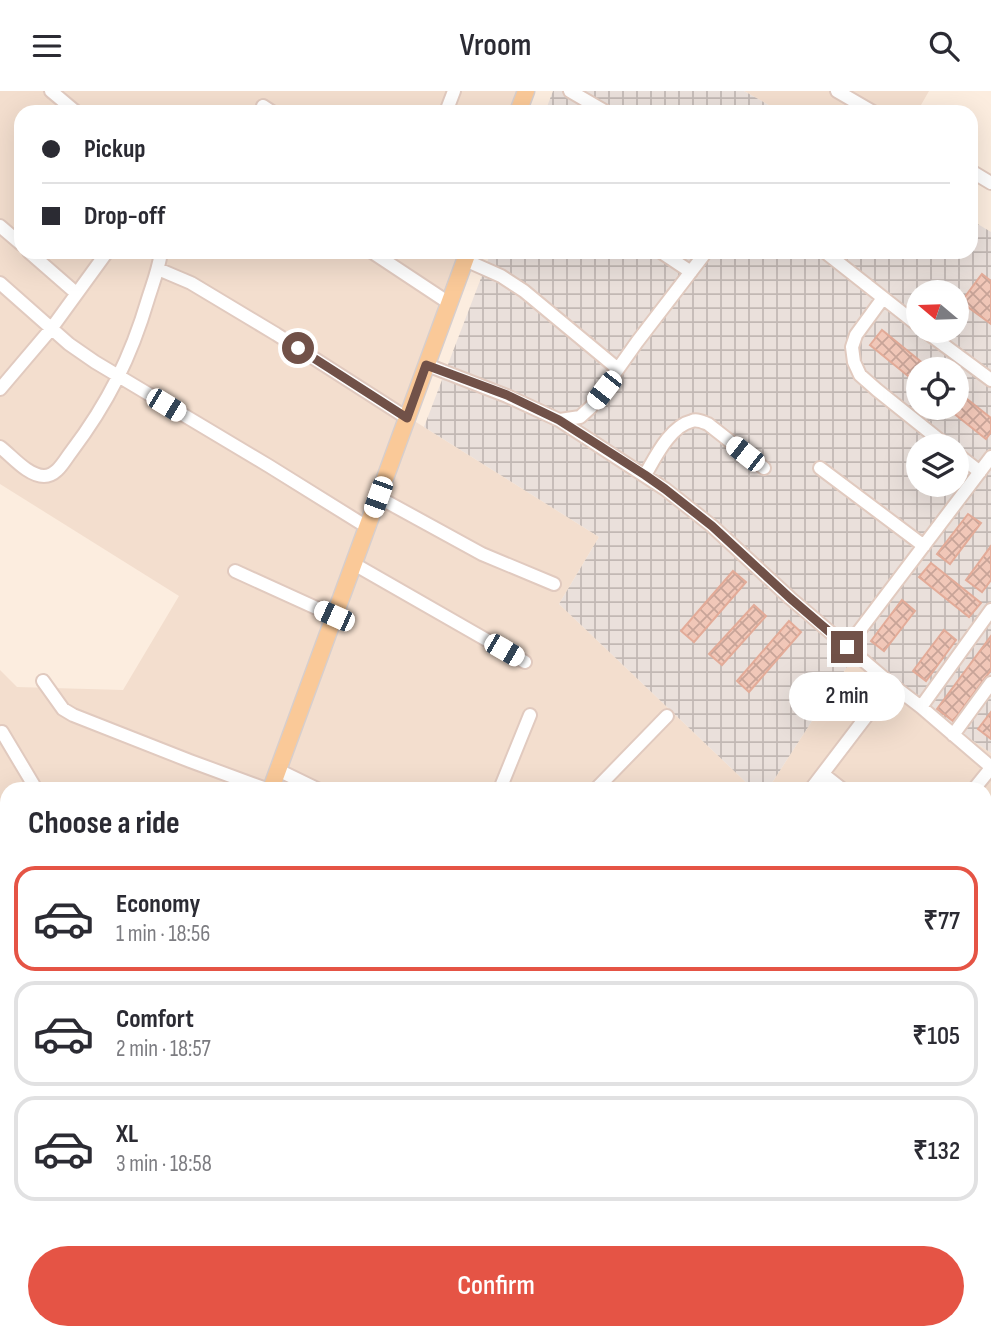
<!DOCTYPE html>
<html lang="en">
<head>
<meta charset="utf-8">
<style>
	body { margin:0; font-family:"Sofia Sans Condensed",sans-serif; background:#f7f7f7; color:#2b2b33; height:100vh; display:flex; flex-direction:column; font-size:26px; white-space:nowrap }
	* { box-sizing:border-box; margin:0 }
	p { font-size:23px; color:#7c7c81 }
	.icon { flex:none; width:38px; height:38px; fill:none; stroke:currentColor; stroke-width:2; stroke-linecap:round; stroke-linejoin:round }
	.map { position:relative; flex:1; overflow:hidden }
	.panel { position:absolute; left:0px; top:691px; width:992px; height:558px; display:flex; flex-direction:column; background:#fff; border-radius:21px 21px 0 0; box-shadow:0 7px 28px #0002 }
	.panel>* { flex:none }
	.top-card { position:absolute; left:14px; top:14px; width:964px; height:154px; border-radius:21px; box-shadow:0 7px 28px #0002; display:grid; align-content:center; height:154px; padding:0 28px; background:#fff }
	.needle { width:46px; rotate:289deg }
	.tools { position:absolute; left:906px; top:189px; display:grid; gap:14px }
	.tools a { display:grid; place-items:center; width:63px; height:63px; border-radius:50%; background:#fff; box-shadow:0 7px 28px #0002; font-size:35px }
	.end { position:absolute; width:32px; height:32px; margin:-16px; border:9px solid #715148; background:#fff; box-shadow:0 0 0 4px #fff }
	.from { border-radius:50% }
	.bubble { position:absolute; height:49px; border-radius:24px; background:#fff; box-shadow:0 7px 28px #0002; font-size:23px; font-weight:600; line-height:49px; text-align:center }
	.car { position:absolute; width:21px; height:42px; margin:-21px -10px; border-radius:9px; box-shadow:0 0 5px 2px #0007; background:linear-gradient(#fff 24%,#345 0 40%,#fff 0 76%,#345 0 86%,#fff 0) }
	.top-card b { display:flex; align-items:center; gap:24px; height:66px; font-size:26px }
	.top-card b+b { border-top:2px solid #e1e1e2 }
	.top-card i { width:18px; height:18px; background:#2b2b33 }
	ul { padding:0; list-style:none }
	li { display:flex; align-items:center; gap:21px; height:105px; margin:0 14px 10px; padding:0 14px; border:4px solid #e1e1e2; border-radius:21px }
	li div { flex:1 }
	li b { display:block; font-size:26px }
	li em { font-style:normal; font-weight:600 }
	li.active { border-color:#e55445 }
	li>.icon { width:63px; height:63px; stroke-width:1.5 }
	h2 { padding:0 28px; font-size:32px; line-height:84px }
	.cta { display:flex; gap:14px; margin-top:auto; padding:14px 28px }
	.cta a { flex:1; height:80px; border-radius:42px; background:#e55445; color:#fff; font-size:28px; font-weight:600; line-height:80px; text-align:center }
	header { display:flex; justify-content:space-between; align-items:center; height:91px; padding:0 28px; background:#fff; font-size:32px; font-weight:600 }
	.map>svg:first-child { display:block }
</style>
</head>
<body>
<header><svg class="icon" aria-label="menu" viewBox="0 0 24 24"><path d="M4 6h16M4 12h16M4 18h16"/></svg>Vroom<svg class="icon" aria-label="search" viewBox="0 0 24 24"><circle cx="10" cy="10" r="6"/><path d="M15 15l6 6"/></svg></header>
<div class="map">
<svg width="991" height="1249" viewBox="0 0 991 1249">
	<defs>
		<pattern id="industrial-grid" width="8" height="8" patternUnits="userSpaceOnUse" patternTransform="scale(1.75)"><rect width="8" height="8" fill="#eae0db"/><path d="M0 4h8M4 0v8" fill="none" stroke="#c2b8b4"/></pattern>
		<pattern id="building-cross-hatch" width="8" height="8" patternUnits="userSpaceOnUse" patternTransform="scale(1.75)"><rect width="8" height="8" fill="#f1c7b8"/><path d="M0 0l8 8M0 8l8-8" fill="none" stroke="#c8a498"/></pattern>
	</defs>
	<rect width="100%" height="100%" fill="#fceddf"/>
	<!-- residential -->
	<path fill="#f3dece" d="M 0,0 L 522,0 L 514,21 L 21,21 L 21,161 L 461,161 L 400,321 L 599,446 L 559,513 L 753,698 L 7,698 L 7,1242 L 985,1242 L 985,976 L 991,980 L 991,1249 L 0,1249 L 0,579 L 17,596 L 123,599 L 179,505 L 0,393 Z
		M 744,0 L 929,0 L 917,21 L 781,21 Z
		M 852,568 L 991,662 L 991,788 L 985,796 L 985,698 L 768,698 Z"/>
	<!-- industrial -->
	<path fill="url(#industrial-grid)" fill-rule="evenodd" d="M 553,0 L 744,0 L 781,21 L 545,21 Z
		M 971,129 L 991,141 L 991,662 L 852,568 L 768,698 L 753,698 L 559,513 L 599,446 L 424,336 L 491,161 L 971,161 ZM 919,201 L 957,201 L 957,240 L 919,240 ZM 919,278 L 957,278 L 957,317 L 919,317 ZM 919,355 L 957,355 L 957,394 L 919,394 Z"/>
	<!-- grass -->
	<path fill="#d5e8bf" d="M 985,1139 L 991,1143 L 991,1249 L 874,1249 L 871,1243 L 985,1242 Z"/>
	<!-- building -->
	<path fill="url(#building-cross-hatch)" stroke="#e3ab98" stroke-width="2" d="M 982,183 L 991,190 L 991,233 L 961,211 Z
		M 882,239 L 930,278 L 919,278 L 919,294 L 870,254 Z
		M 957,300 L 991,327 L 991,341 L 986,348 L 947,317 L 957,317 Z
		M 968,423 L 981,432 L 950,473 L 937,463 Z
		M 991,455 L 991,489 L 982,501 L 966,489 Z
		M 931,472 L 981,512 L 969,526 L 919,486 Z
		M 733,480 L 746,491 L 694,551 L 681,540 Z
		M 902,509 L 915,520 L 884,560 L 871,550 Z
		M 754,514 L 766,525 L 722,574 L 709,563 Z
		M 789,530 L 801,541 L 749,601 L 737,590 Z
		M 944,539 L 956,549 L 926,590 L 913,580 Z
		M 991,545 L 991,579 L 953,630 L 937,618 Z
		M 991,621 L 991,648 L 978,638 Z
		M 991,816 L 991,876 L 985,883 L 985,822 Z
		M 991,890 L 991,948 L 985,943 L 985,897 Z"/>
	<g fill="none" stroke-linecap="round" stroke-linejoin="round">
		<defs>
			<path id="minor" d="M 51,0 L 76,21
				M 570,0 L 606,21
				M 837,0 L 873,21
				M 263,15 L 272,21
				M 446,21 L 454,0
				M 971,80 L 991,92
				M 0,135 L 21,153
				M 29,161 L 76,202
				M 372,161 L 449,212
				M 661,161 L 691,181
				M 825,161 L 919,235
				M 465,169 L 501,185 L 524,200 L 618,278
				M 158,178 L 191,192 L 276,243 L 407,327
				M 0,192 L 69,253 L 95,271 L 269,375 L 367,436
				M 883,207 L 856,244 L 852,256 L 854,271 L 860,284 L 877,299 L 947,355
				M 925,240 L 991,289
				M 427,274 L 507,305 L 559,329 L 665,398 L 712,435 L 790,507 L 891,593 L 921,616 L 991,676
				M 0,298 L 51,238 L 107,161
				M 560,329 L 580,326 L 591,316 L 637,251 L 706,161
				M 0,356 C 12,365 28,385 44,385 C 57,385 64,370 71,361 C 108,312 131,266 148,208 C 153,192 159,177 161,161
				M 957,363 L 980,381
				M 820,377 L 924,455
				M 645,384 C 655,367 670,335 692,330 C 697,328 703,331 708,333 L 764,377
				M 378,406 L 482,463 L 554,493
				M 354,473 L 525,571
				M 235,480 L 334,525
				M 847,556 L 991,366
				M 43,590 L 63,618 L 73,624 L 190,670 L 266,698
				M 921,616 L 991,519
				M 0,642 L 2,641 L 36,698
				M 953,644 L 991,592
				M 278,679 L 317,698
				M 823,683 L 842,698
				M 500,698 L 530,624
				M 596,698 L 667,625
				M 811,698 L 891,593
				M 974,698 L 991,677
				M 985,807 L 991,801
				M 0,828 L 7,809
				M 0,838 L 7,841
				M 985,889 L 991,883
				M 0,941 L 7,943
				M 985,959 L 991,963
				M 0,1004 L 7,1006
				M 985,1066 L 991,1071
				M 0,1071 L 7,1073
				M 0,1135 L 7,1112
				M 545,1242 L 566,1249
				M 0,1245 L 13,1249
				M 195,1249 L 199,1242
				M 276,1249 L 281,1242
				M 362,1249 L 365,1242
				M 518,1249 L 521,1242
				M 612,1249 L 616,1242"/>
			<path id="major" d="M 518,21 L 526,0
				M 271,698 L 468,161
				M 74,1249 L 77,1242"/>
		</defs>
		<!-- minor casing -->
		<use href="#minor" stroke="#e1cabf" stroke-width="16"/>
		<!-- major casing -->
		<use href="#major" stroke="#d7cecc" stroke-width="19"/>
		<!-- minor -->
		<use href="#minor" stroke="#fff" stroke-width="12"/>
		<!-- major -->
		<use href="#major" stroke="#fac998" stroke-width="16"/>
	</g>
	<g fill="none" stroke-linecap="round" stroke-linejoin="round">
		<!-- route -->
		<path stroke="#715148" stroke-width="9" d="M 298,257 L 407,327 L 426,274 L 507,304 L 559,329 L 645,384 L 665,398 L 712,435 L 790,507 L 847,556"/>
	</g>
</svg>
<div class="tools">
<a><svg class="needle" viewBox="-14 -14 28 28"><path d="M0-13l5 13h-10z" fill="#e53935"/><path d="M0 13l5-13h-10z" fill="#7c7c81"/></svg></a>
<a><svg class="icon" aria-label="locate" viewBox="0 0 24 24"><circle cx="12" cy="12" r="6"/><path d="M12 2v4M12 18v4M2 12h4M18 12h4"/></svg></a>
<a><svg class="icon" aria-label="layers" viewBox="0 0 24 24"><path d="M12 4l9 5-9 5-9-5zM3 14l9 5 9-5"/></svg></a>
</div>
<i class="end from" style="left:298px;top:257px"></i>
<i class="end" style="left:847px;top:556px"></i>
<div class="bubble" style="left:789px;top:581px;width:116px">2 min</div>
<i class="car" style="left:604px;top:299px;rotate:218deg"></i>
<i class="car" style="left:166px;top:314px;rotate:121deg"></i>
<i class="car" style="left:745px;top:363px;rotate:308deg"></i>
<i class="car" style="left:378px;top:406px;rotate:200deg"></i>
<i class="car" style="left:334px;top:525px;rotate:294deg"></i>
<i class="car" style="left:504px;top:559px;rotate:120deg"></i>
<div class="top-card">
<b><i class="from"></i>Pickup</b>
<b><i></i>Drop-off</b>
</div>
<section class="panel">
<h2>Choose a ride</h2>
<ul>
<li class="active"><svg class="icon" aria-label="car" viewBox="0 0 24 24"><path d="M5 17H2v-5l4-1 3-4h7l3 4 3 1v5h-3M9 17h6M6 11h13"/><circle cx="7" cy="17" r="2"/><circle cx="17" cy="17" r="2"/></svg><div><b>Economy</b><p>1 min · 18:56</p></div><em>₹77</em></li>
<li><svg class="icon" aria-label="car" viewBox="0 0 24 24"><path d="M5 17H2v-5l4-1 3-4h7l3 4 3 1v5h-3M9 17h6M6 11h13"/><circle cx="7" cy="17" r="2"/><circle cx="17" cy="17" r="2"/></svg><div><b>Comfort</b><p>2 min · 18:57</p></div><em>₹105</em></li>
<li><svg class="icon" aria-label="car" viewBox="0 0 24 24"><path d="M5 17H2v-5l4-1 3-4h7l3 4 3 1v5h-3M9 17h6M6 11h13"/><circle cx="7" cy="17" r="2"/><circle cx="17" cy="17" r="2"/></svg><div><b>XL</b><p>3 min · 18:58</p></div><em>₹132</em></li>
</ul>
<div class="cta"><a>Confirm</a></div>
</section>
</div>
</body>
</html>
